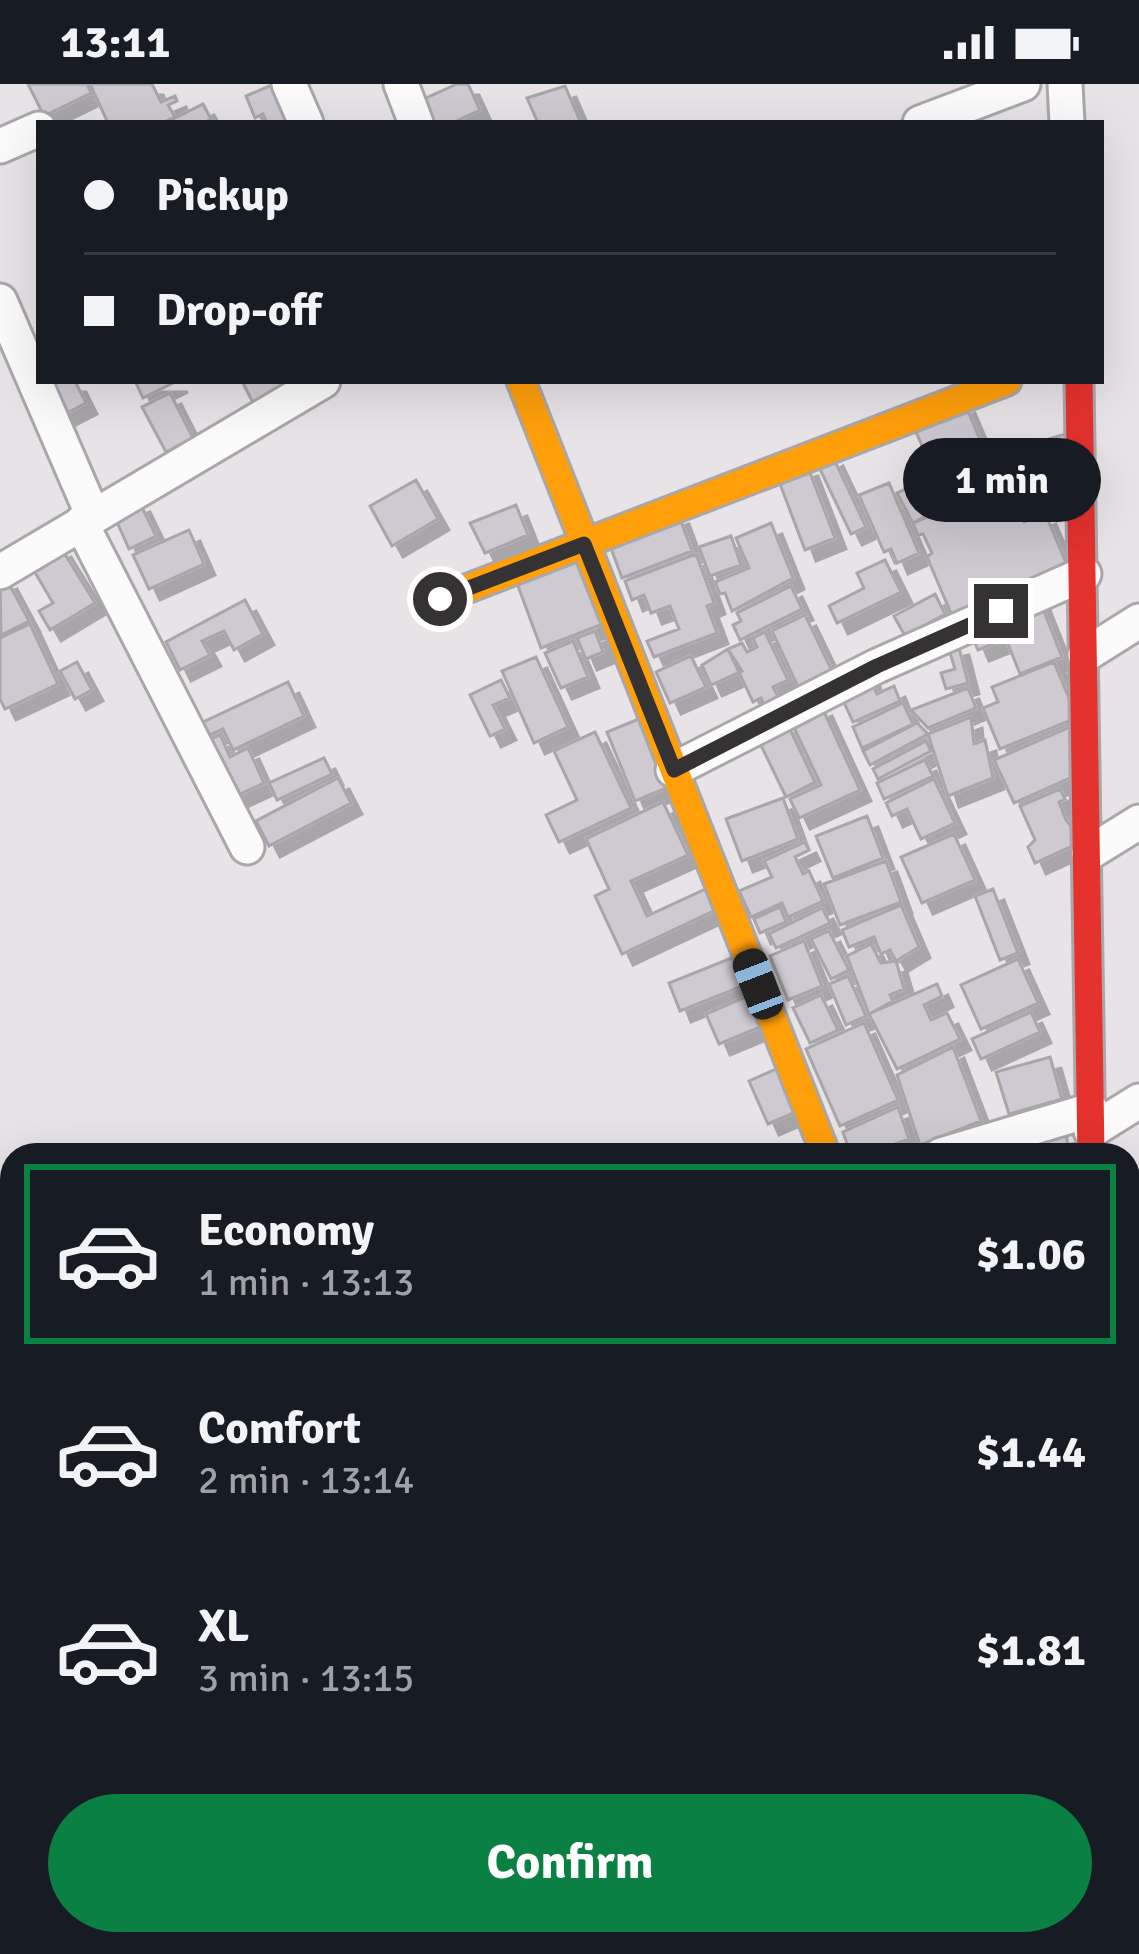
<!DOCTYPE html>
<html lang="en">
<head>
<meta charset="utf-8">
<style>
	body { margin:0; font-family:Signika,sans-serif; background:#20242c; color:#f1f3f6; height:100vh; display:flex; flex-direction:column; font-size:45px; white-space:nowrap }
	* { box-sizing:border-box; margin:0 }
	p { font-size:39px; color:#9ea1a6 }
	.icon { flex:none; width:66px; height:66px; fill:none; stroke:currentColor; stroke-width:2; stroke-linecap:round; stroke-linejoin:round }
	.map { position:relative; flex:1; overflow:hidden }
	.details { position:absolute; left:0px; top:1059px; width:1140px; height:813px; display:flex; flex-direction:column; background:#171b24; border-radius:36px 36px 0 0; box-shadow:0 12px 48px #0002 }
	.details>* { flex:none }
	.guide { position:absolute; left:36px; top:36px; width:1068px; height:264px; border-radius:0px; box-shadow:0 12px 48px #0002; display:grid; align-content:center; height:264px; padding:0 48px; background:#171b24 }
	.end { position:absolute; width:54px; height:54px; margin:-27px; border:15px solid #353234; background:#fff; box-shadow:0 0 0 6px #fff }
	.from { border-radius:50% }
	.bubble { position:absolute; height:84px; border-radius:42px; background:#171b24; box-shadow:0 12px 48px #0002; font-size:39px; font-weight:700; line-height:84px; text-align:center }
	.car { position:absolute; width:36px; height:72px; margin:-36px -18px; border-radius:15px; box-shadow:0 0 9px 3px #0007; background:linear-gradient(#222 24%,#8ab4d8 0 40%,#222 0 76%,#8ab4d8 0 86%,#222 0) }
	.guide b { display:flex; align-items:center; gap:42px; height:114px; font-size:45px }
	.guide b+b { border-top:3px solid #363941 }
	.guide i { width:30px; height:30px; background:#f1f3f6 }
	ul { padding:21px 0 0; list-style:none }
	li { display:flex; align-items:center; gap:36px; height:180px; margin:0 24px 18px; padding:0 24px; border:6px solid transparent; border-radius:0px }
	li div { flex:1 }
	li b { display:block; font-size:45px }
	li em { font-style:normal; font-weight:700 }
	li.active { border-color:#0b8043 }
	li>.icon { width:108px; height:108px; stroke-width:1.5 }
	.cta { display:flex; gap:24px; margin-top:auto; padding:24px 48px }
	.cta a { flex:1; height:138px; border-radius:72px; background:#0b8043; color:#fff; font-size:48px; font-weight:700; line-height:138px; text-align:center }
	.status { display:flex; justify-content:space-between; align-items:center; height:84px; padding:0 60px; background:#171b24; direction:ltr }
	.status svg { height:33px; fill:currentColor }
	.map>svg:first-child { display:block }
</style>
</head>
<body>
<div class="status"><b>13:11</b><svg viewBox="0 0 49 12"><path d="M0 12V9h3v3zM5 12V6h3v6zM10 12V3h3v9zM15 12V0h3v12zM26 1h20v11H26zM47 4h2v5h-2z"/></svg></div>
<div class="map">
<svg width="1139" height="1870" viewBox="0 0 1139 1870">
	<defs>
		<filter id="shadow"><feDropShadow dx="11" dy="11" stdDeviation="0" flood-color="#0004"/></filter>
	</defs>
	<rect width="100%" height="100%" fill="#e7e3e7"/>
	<!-- building -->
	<path fill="#cfc9d2" stroke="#a8a6a9" stroke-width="3" filter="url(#shadow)" d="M 28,0 L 87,0 L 91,9 L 44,32 Z
		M 90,0 L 152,0 L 161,18 L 175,12 L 177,17 L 168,21 L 175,33 L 162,39 L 108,39 Z
		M 274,0 L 306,39 L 267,39 L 263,30 L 255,34 L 246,12 Z
		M 457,0 L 468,0 L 480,26 L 452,39 L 435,39 L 424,15 Z
		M 565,2 L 581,39 L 538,39 L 527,14 Z
		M 203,20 L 211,35 L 204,39 L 173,39 L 171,36 Z
		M 46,297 L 75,297 L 86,319 L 63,331 Z
		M 135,297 L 177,297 L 143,314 Z
		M 242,297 L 294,297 L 253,319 Z
		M 170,309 L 193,354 L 166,368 L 142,323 Z
		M 964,318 L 993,386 L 942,408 L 913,341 Z
		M 1076,347 L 1076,384 L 1024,399 L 1014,365 Z
		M 832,371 L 866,443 L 851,450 L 817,379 Z
		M 807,381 L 835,454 L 805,466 L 777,392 Z
		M 416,396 L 438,435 L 392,462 L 370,422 Z
		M 926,396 L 939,425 L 913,439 L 897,409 Z
		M 889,399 L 919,469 L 897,479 L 891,465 L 884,468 L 859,411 Z
		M 987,408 L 996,429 L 1017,420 L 1024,438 L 1045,429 L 1069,486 L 953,534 L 927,473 L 932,469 L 923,450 L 918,451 L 913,439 Z
		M 139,417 L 156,452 L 129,465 L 113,429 Z
		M 516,421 L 528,451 L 485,469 L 470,439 Z
		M 678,429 L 692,467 L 622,494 L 608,456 Z
		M 771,439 L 793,494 L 732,527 L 725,509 L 720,510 L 715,498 L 749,484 L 736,454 Z
		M 189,446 L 204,480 L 149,505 L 133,471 Z
		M 731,452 L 741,481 L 710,492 L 699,463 Z
		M 60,462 L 95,519 L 50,546 L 39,527 L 53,519 L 30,480 Z
		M 582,469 L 608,538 L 541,564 L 515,494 Z
		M 696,470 L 714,519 L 707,522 L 717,549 L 654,573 L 647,557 L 679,545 L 670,522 L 651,529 L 644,511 L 632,516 L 625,497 Z
		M 885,476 L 901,508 L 837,539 L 829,522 L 864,504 L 857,489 Z
		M 6,494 L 29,537 L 1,551 L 0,497 Z
		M 791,502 L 802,525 L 740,556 L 733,541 L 741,537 L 737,529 Z
		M 935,510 L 945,530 L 905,552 L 894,532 Z
		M 1039,515 L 1062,573 L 1020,590 L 1006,555 L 978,566 L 968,542 Z
		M 245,516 L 263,550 L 234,566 L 224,547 L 202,557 L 210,571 L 180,586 L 166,558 Z
		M 805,531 L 833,589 L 799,605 L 772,547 Z
		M 30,540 L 58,600 L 5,625 L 0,615 L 0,554 Z
		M 595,547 L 603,568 L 586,575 L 577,554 Z
		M 765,548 L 788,596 L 773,603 L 780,617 L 766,624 L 761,614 L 753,618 L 728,565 L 742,559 L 747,568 L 757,563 L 753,554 Z
		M 573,557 L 588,593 L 561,604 L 545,569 Z
		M 958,560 L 968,599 L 946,605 L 941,589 L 955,585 L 948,562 Z
		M 728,565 L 742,587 L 711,601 L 702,581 Z
		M 691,572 L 706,603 L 670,619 L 656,588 Z
		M 536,573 L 568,643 L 534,659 L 502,587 Z
		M 77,578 L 92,606 L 75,615 L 60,587 Z
		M 1054,578 L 1073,624 L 1069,637 L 1000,665 L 983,624 L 998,618 L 992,603 Z
		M 869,592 L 877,610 L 894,602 L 900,617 L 853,638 L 838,605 Z
		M 501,596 L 510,614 L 493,621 L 505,645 L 490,652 L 470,611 Z
		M 288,598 L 304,632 L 233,666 L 223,645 L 207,652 L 201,639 Z
		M 968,604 L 976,624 L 928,644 L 911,626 Z
		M 903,619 L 913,640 L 862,664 L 853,643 Z
		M 821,621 L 860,706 L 799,734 L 790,715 L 821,701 L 790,635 Z
		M 971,633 L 974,660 L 985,656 L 993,694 L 948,712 L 928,650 Z
		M 641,634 L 669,703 L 635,717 L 607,648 Z
		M 786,637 L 815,698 L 786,713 L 756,651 Z
		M 917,639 L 928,650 L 870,681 L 863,667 Z
		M 1079,639 L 1081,689 L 1014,719 L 994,676 Z
		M 595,648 L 631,724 L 559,758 L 546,731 L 577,716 L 554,667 Z
		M 220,651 L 230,673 L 248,664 L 264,699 L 230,715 L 204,658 Z
		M 926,657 L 931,667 L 878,695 L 873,685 Z
		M 324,674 L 332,690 L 277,716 L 269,699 Z
		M 925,676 L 933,692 L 884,715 L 877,699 Z
		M 338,694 L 351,719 L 269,762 L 256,737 Z
		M 934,695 L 955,739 L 921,755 L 907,725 L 892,732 L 886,719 Z
		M 1060,705 L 1065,715 L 1059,718 L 1066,736 L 1083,757 L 1035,779 L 1028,763 L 1035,756 L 1020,722 Z
		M 783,714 L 798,755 L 742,777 L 726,735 Z
		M 663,718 L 688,771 L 631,797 L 647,832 L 712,802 L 722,823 L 622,870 L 595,812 L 609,805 L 586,755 Z
		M 867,732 L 883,774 L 833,794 L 816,752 Z
		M 954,750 L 975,796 L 922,819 L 901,773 Z
		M 805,758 L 809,766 L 795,773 L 803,790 L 809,787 L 823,817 L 788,833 L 782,819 L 751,833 L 739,807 L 772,793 L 764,777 Z
		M 886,777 L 901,818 L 840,841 L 824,800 Z
		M 993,805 L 1018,869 L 1000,876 L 975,812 Z
		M 901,821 L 919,863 L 896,877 L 890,866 L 881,870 L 874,853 L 849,863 L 842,846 Z
		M 780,823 L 786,838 L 760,849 L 754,835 Z
		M 822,824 L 830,839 L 776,864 L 769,850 Z
		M 829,847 L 849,886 L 831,895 L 811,855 Z
		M 804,857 L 822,902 L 788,916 L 770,872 Z
		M 871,860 L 881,879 L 896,877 L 904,905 L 890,911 L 893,917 L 869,930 L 847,872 Z
		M 739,871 L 750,899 L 680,927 L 669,899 Z
		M 1018,875 L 1038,919 L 981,945 L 961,901 Z
		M 848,892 L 866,932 L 846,941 L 829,900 Z
		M 937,900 L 942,912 L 924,921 L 931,936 L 947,929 L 960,955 L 897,985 L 869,930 Z
		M 752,910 L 765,941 L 719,960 L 706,930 Z
		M 821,911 L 838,946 L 810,959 L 793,924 Z
		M 1031,928 L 1040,948 L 981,975 L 972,955 Z
		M 864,939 L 898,1016 L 840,1042 L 806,965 Z
		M 953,963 L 981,1037 L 920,1061 L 897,991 Z
		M 1050,973 L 1062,1015 L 1009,1030 L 996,988 Z
		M 783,982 L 803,1025 L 768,1040 L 749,997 Z
		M 898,1023 L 909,1055 L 865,1071 L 851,1071 L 843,1048 Z
		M 1066,1048 L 1069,1071 L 1042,1071 L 1039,1052 Z"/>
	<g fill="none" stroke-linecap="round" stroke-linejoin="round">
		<defs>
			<path id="street" d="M 289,0 L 306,39
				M 401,0 L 416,39
				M 1065,0 L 1067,39
				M 920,39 L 1023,0
				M 0,62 L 39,45
				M 0,217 L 93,432
				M 81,439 L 247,763
				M 0,488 L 323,297
				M 1085,571 L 1139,537
				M 673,686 L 877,582 L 1084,490
				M 1089,769 L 1139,738
				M 1091,1047 L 1139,1017
				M 941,1071 L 1091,1026
				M 1128,1259 L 1139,1253
				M 1128,1492 L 1139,1485
				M 1128,1526 L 1139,1581"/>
			<path id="slow" d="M 521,297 L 826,1071
				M 440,515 L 1007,297"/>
			<path id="jam" d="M 1079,297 L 1091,1071"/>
		</defs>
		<!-- street casing -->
		<use href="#street" stroke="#aaa7aa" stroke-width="39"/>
		<!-- slow casing -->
		<use href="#slow" stroke="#aaa7aa" stroke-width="33"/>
		<!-- jam casing -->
		<use href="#jam" stroke="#aaa7aa" stroke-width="33"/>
		<!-- street -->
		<use href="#street" stroke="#fbfbfb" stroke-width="33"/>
		<!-- slow -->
		<use href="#slow" stroke="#ff9f0a" stroke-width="27"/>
		<!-- jam -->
		<use href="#jam" stroke="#e5322d" stroke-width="27"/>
	</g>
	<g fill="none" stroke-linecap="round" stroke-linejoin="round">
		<!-- route -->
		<path stroke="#353234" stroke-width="15" d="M 440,515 L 584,460 L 674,686 L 877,582 L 1001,527"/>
	</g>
</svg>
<i class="end from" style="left:440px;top:515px"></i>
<i class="end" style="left:1001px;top:527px"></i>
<div class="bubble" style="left:903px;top:354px;width:198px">1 min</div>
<i class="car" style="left:758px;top:900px;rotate:339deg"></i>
<div class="guide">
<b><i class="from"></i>Pickup</b>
<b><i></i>Drop-off</b>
</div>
<section class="details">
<ul>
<li class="active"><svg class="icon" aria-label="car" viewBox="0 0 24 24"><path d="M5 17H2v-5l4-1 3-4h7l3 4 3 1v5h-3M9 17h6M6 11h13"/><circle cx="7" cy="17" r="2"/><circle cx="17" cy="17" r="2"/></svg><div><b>Economy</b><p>1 min · 13:13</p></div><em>$1.06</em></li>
<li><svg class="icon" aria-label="car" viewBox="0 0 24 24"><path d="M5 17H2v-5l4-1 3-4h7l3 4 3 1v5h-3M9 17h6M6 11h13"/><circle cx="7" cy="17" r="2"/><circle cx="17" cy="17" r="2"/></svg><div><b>Comfort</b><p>2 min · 13:14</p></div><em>$1.44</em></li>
<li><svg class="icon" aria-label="car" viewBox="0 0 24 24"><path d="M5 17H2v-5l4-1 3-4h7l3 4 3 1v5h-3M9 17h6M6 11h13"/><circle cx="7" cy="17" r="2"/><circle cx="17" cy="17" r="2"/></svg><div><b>XL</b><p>3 min · 13:15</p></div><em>$1.81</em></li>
</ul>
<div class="cta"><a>Confirm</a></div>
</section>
</div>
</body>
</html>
